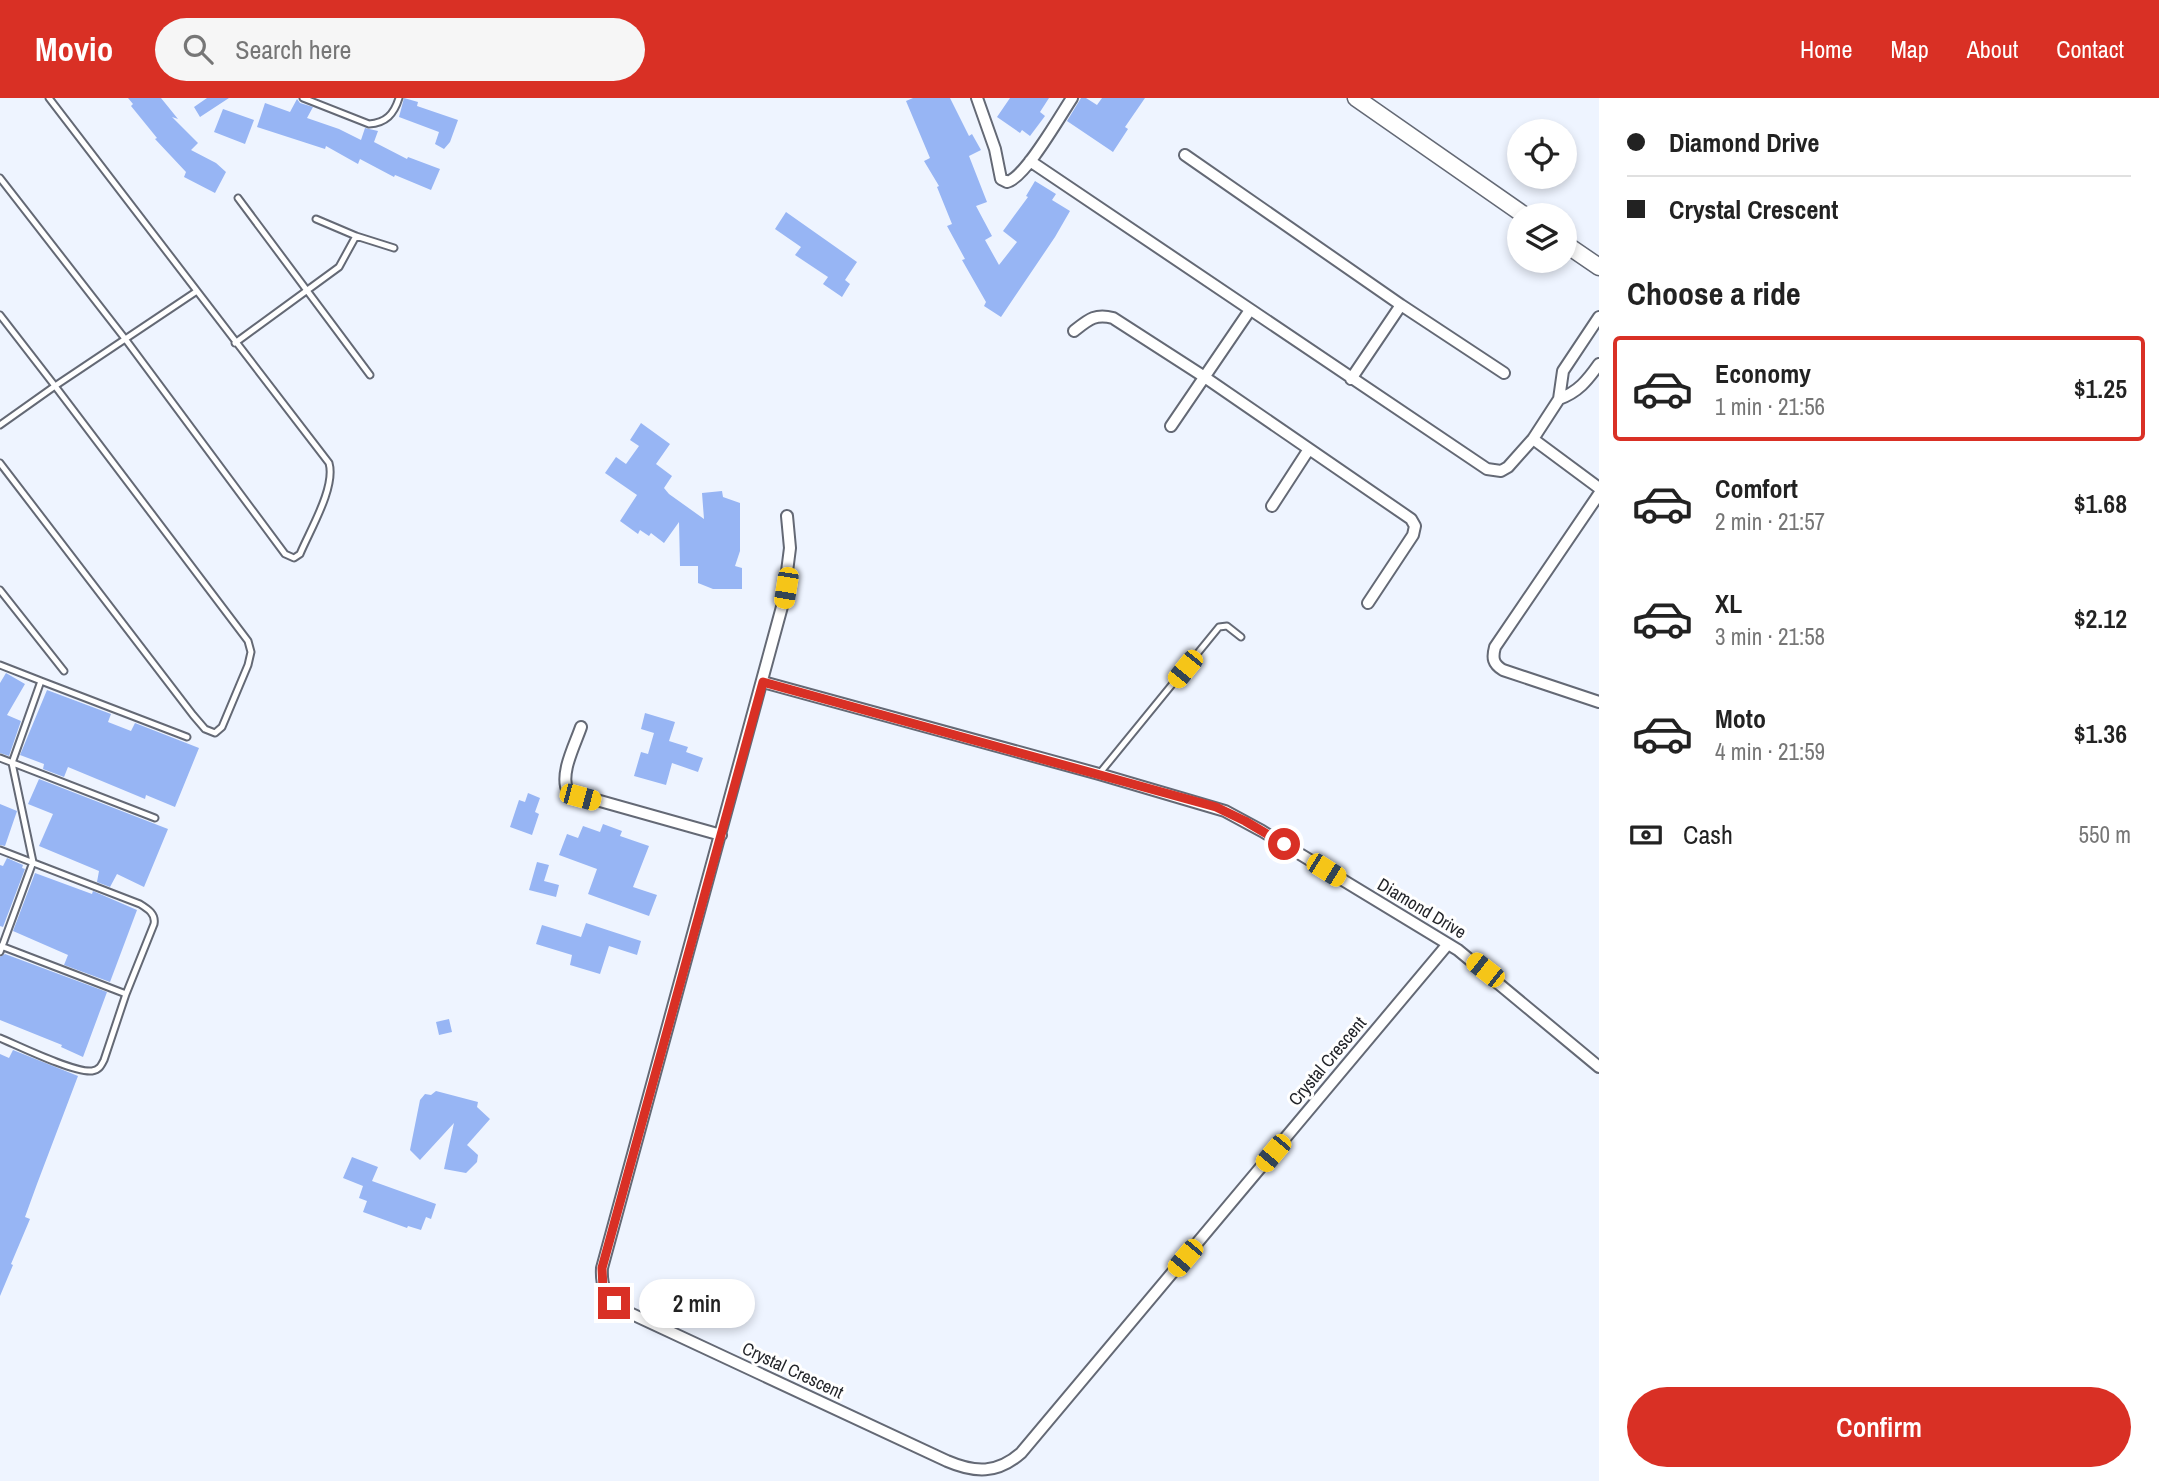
<!DOCTYPE html>
<html lang="en">
<head>
<meta charset="utf-8">
<style>
	body { margin:0; font-family:"Archivo Narrow",sans-serif; background:#f6f6f6; color:#222; height:100vh; display:flex; flex-direction:column; font-size:26px; white-space:nowrap }
	* { box-sizing:border-box; margin:0 }
	p { font-size:23px; color:#767676 }
	.icon { flex:none; width:38px; height:38px; fill:none; stroke:currentColor; stroke-width:2; stroke-linecap:round; stroke-linejoin:round }
	.map { position:relative; flex:1; overflow:hidden }
	.drawer { display:flex; flex-direction:column; background:#fff; width:560px }
	.drawer>* { flex:none }
	.guide { display:grid; align-content:center; height:154px; padding:0 28px; background:#fff }
	.tools { position:absolute; left:1507px; top:21px; display:grid; gap:14px }
	.tools a { display:grid; place-items:center; width:70px; height:70px; border-radius:50%; background:#fff; box-shadow:0 4px 10px #0003; font-size:35px }
	.end { position:absolute; width:32px; height:32px; margin:-16px; border:9px solid #d93025; background:#fff; box-shadow:0 0 0 4px #fff }
	.from { border-radius:50% }
	.bubble { position:absolute; height:49px; border-radius:24px; background:#fff; box-shadow:0 4px 10px #0003; font-size:23px; font-weight:600; line-height:49px; text-align:center }
	.car { position:absolute; width:21px; height:42px; margin:-21px -10px; border-radius:9px; box-shadow:0 0 5px 2px #0007; background:linear-gradient(#f5c518 24%,#345 0 40%,#f5c518 0 76%,#345 0 86%,#f5c518 0) }
	.guide b { display:flex; align-items:center; gap:24px; height:66px; font-size:26px }
	.guide b+b { border-top:2px solid #e0e0e0 }
	.guide i { width:18px; height:18px; background:#222 }
	ul { padding:0; list-style:none }
	li { display:flex; align-items:center; gap:21px; height:105px; margin:0 14px 10px; padding:0 14px; border:4px solid transparent; border-radius:7px }
	li div { flex:1 }
	li b { display:block; font-size:26px }
	li em { font-style:normal; font-weight:600 }
	li.selected { border-color:#d93025 }
	li>.icon { width:63px; height:63px; stroke-width:1.5 }
	h2 { padding:0 28px; font-size:32px; line-height:84px }
	.pay { display:flex; align-items:center; gap:18px; height:77px; padding:0 28px; font-size:26px }
	.pay p { margin-inline-start:auto }
	.cta { display:flex; gap:14px; margin-top:auto; padding:14px 28px }
	.cta a { flex:1; height:80px; border-radius:42px; background:#d93025; color:#fff; font-size:28px; font-weight:600; line-height:80px; text-align:center }
	header { display:flex; align-items:center; gap:42px; box-sizing:border-box; height:98px; padding:0 35px; background:#d93025; color:#fff }
	header strong { font-size:33px }
	nav { display:flex; gap:38px; margin-inline-start:auto; font-size:24px }
	.search { width:490px; height:63px; background:#f6f6f6; display:flex; align-items:center; gap:18px; box-sizing:border-box; padding:0 24px; border-radius:38px; color:#767676; font-size:26px }
	main { display:flex; flex:1; min-height:0 }
	.map>svg:first-child { display:block }
</style>
</head>
<body>
<header>
<strong>Movio</strong>
<div class="search"><svg class="icon" aria-label="search" viewBox="0 0 24 24"><circle cx="10" cy="10" r="6"/><path d="M15 15l6 6"/></svg>Search here</div>
<nav><a>Home</a><a>Map</a><a>About</a><a>Contact</a></nav>
</header>
<main>
<div class="map">
<svg width="1599" height="1383" viewBox="0 0 1599 1383">
	<rect width="100%" height="100%" fill="#eef4ff"/>
	<!-- building -->
	<path fill="#97b5f4" d="M 128,0 L 161,0 L 178,21 L 172,19 L 198,45 L 191,52 L 216,65 L 226,74 L 215,95 L 184,79 L 186,74 L 155,41 L 157,40 L 131,8 L 133,6 Z
		M 207,0 L 229,0 L 200,19 L 194,9 Z
		M 404,0 L 418,4 L 417,8 L 458,22 L 450,44 L 444,51 L 435,46 L 439,34 L 399,19 Z
		M 913,0 L 950,0 L 969,38 L 972,36 L 981,52 L 969,58 L 987,104 L 976,108 L 992,138 L 985,142 L 999,167 L 1017,144 L 1003,133 L 1028,99 L 1026,98 L 1035,83 L 1056,96 L 1052,102 L 1070,113 L 1055,139 L 1001,219 L 984,208 L 986,204 L 962,162 L 965,161 L 947,128 L 952,126 L 937,89 L 939,88 L 924,63 L 930,60 L 906,3 Z
		M 1010,0 L 1049,0 L 1040,14 L 1045,18 L 1030,38 L 1022,32 L 1020,35 L 997,19 Z
		M 1081,0 L 1086,0 L 1097,7 L 1102,0 L 1145,0 L 1125,29 L 1128,31 L 1113,54 L 1067,23 Z
		M 297,1 L 300,5 L 313,9 L 307,20 L 339,31 L 361,42 L 365,30 L 378,33 L 374,44 L 407,61 L 408,59 L 440,71 L 431,92 L 395,77 L 394,79 L 360,61 L 358,66 L 326,48 L 325,51 L 257,29 L 265,5 L 290,14 Z
		M 223,11 L 254,22 L 245,46 L 214,34 Z
		M 786,114 L 857,164 L 845,182 L 850,186 L 842,199 L 823,186 L 828,179 L 795,157 L 801,149 L 775,131 Z
		M 641,325 L 670,346 L 656,366 L 672,378 L 664,390 L 669,396 L 704,421 L 702,395 L 722,393 L 723,399 L 740,405 L 740,453 L 735,468 L 742,470 L 742,491 L 713,491 L 698,485 L 698,468 L 680,468 L 679,424 L 664,445 L 651,435 L 649,438 L 640,432 L 638,436 L 620,423 L 637,397 L 605,375 L 616,359 L 626,366 L 639,348 L 630,342 Z
		M 6,575 L 25,586 L 7,617 L 21,623 L 9,658 L 0,655 L 0,585 Z
		M 47,592 L 111,616 L 108,624 L 131,633 L 135,625 L 199,650 L 175,709 L 146,697 L 145,701 L 68,669 L 64,679 L 43,671 L 44,666 L 20,657 Z
		M 645,615 L 675,624 L 669,643 L 688,649 L 686,654 L 703,660 L 698,674 L 672,665 L 666,687 L 634,678 L 641,654 L 648,656 L 654,635 L 641,631 Z
		M 39,681 L 168,731 L 144,789 L 117,776 L 110,789 L 97,784 L 99,773 L 39,748 L 53,716 L 28,706 Z
		M 528,695 L 540,700 L 535,714 L 539,716 L 532,737 L 510,729 L 519,702 L 525,704 Z
		M 0,706 L 17,713 L 5,748 L 0,747 Z
		M 603,726 L 622,733 L 620,738 L 649,748 L 633,789 L 657,797 L 649,818 L 588,796 L 597,771 L 559,757 L 567,736 L 578,740 L 583,728 L 600,734 Z
		M 7,760 L 23,767 L 22,770 L 25,771 L 3,829 L 0,828 L 0,767 L 3,768 Z
		M 537,764 L 549,767 L 544,783 L 559,787 L 556,799 L 529,792 Z
		M 35,775 L 92,796 L 93,793 L 137,812 L 110,884 L 64,867 L 68,857 L 13,833 Z
		M 586,825 L 641,843 L 637,857 L 609,848 L 600,876 L 570,867 L 572,857 L 536,846 L 542,827 L 581,839 Z
		M 5,856 L 107,894 L 83,959 L 61,949 L 62,947 L 0,922 L 0,859 Z
		M 449,921 L 452,934 L 439,937 L 436,924 Z
		M 13,952 L 78,978 L 37,1086 L 25,1119 L 30,1121 L 11,1166 L 13,1167 L 0,1198 L 0,956 L 9,960 Z
		M 436,993 L 478,1004 L 477,1009 L 490,1021 L 467,1047 L 478,1057 L 477,1064 L 466,1075 L 444,1071 L 454,1025 L 420,1062 L 410,1052 L 420,1002 L 425,996 L 431,997 Z
		M 352,1059 L 378,1069 L 372,1083 L 436,1106 L 431,1121 L 426,1119 L 421,1132 L 408,1128 L 407,1130 L 363,1114 L 367,1103 L 359,1100 L 363,1088 L 343,1080 Z"/>
	<g fill="none" stroke-linecap="round" stroke-linejoin="round">
		<defs>
			<path id="lane" d="M 303,0 L 369,26 C 386,25 394,16 399,0
				M 0,80 L 126,242 L 285,456 L 294,460 L 300,456 C 310,432 336,389 329,365 L 197,193
				M 238,100 L 370,277
				M 356,138 L 394,150
				M 0,217 L 55,288 L 197,193 L 49,0
				M 235,245 L 339,169 L 356,138 L 316,121
				M 0,327 L 55,288 L 248,543 L 251,554 L 248,567 L 222,629 L 215,635 L 205,631 L 193,617 L 0,365
				M 0,492 L 64,573
				M 0,567 L 41,583
				M 0,660 L 155,720
				M 1099,676 L 1219,529 L 1227,528 L 1241,539
				M 0,752 L 140,806 C 148,811 156,816 154,826 L 126,896
				M 0,854 L 33,764 L 12,665 L 41,583 L 187,639
				M 0,940 C 19,948 74,975 92,973 C 99,972 101,968 104,962 L 126,896 L 1,848"/>
			<path id="street" d="M 977,0 L 995,51 L 1001,81 L 1007,84 C 1025,80 1060,18 1072,0
				M 1185,57 L 1401,207 L 1504,275
				M 1030,63 L 1487,371 L 1501,373 L 1508,369 L 1533,341 L 1559,301 L 1563,273 L 1599,219
				M 1074,233 C 1088,222 1095,215 1113,220 L 1203,278 L 1411,421 L 1415,428 L 1413,437 L 1368,505
				M 1351,281 L 1401,207
				M 1559,301 C 1578,294 1587,283 1599,266
				M 1171,328 L 1250,212
				M 1533,341 L 1599,390
				M 1599,396 L 1495,549 C 1492,560 1493,566 1503,572 L 1599,604
				M 1272,408 L 1309,351
				M 787,418 L 790,450 L 783,505 L 602,1170 C 601,1187 605,1198 619,1210 L 947,1363 C 975,1375 997,1376 1021,1355 L 1448,846
				M 763,584 L 1099,676 L 1225,713 L 1262,733 L 1458,852 L 1599,969
				M 581,629 C 575,647 559,676 568,694 L 721,737"/>
			<path id="secondary" d="M 1356,0 L 1524,117
				M 1564,145 L 1599,169"/>
		</defs>
		<!-- lane casing -->
		<use href="#lane" stroke="#646975" stroke-width="9"/>
		<!-- street casing -->
		<use href="#street" stroke="#646975" stroke-width="14"/>
		<!-- secondary casing -->
		<use href="#secondary" stroke="#646975" stroke-width="19"/>
		<!-- lane -->
		<use href="#lane" stroke="#fff" stroke-width="5"/>
		<!-- street -->
		<use href="#street" stroke="#fff" stroke-width="10"/>
		<!-- secondary -->
		<use href="#secondary" stroke="#fff" stroke-width="16"/>
	</g>
	<g fill="none" stroke-linecap="round" stroke-linejoin="round">
		<!-- route -->
		<path stroke="#d93025" stroke-width="9" d="M 614,1205 L 603,1191 L 602,1170 L 763,584 L 1216,709 L 1245,723 L 1284,746"/>
	</g>
	<g text-anchor="middle" dominant-baseline="central" stroke-width="6" stroke-linejoin="round" paint-order="stroke">
		<!-- street labels -->
		<g font-size="18" fill="#23252a" stroke="#fff">
			<text transform="translate(1422 810) rotate(31)">Diamond Drive</text>
			<text transform="translate(1327 963) rotate(-50)">Crystal Crescent</text>
			<text transform="translate(793 1272) rotate(25)">Crystal Crescent</text>
		</g>
	</g>
</svg>
<div class="tools">
<a><svg class="icon" aria-label="locate" viewBox="0 0 24 24"><circle cx="12" cy="12" r="6"/><path d="M12 2v4M12 18v4M2 12h4M18 12h4"/></svg></a>
<a><svg class="icon" aria-label="layers" viewBox="0 0 24 24"><path d="M12 4l9 5-9 5-9-5zM3 14l9 5 9-5"/></svg></a>
</div>
<i class="end from" style="left:1284px;top:746px"></i>
<i class="end" style="left:614px;top:1205px"></i>
<div class="bubble" style="left:639px;top:1181px;width:116px">2 min</div>
<i class="car" style="left:786px;top:490px;rotate:189deg"></i>
<i class="car" style="left:1185px;top:571px;rotate:219deg"></i>
<i class="car" style="left:580px;top:699px;rotate:105deg"></i>
<i class="car" style="left:1326px;top:772px;rotate:122deg"></i>
<i class="car" style="left:1485px;top:872px;rotate:308deg"></i>
<i class="car" style="left:1273px;top:1055px;rotate:220deg"></i>
<i class="car" style="left:1185px;top:1160px;rotate:220deg"></i>
</div>
<section class="drawer">
<div class="guide">
<b><i class="from"></i>Diamond Drive</b>
<b><i></i>Crystal Crescent</b>
</div>
<h2>Choose a ride</h2>
<ul>
<li class="selected"><svg class="icon" aria-label="car" viewBox="0 0 24 24"><path d="M5 17H2v-5l4-1 3-4h7l3 4 3 1v5h-3M9 17h6M6 11h13"/><circle cx="7" cy="17" r="2"/><circle cx="17" cy="17" r="2"/></svg><div><b>Economy</b><p>1 min · 21:56</p></div><em>$1.25</em></li>
<li><svg class="icon" aria-label="car" viewBox="0 0 24 24"><path d="M5 17H2v-5l4-1 3-4h7l3 4 3 1v5h-3M9 17h6M6 11h13"/><circle cx="7" cy="17" r="2"/><circle cx="17" cy="17" r="2"/></svg><div><b>Comfort</b><p>2 min · 21:57</p></div><em>$1.68</em></li>
<li><svg class="icon" aria-label="car" viewBox="0 0 24 24"><path d="M5 17H2v-5l4-1 3-4h7l3 4 3 1v5h-3M9 17h6M6 11h13"/><circle cx="7" cy="17" r="2"/><circle cx="17" cy="17" r="2"/></svg><div><b>XL</b><p>3 min · 21:58</p></div><em>$2.12</em></li>
<li><svg class="icon" aria-label="car" viewBox="0 0 24 24"><path d="M5 17H2v-5l4-1 3-4h7l3 4 3 1v5h-3M9 17h6M6 11h13"/><circle cx="7" cy="17" r="2"/><circle cx="17" cy="17" r="2"/></svg><div><b>Moto</b><p>4 min · 21:59</p></div><em>$1.36</em></li>
</ul>
<div class="pay"><svg class="icon" aria-label="cash" viewBox="0 0 24 24"><path d="M3 7h18v10H3z"/><circle cx="12" cy="12" r="2"/></svg>Cash<p>550 m</p></div>
<div class="cta"><a>Confirm</a></div>
</section>
</main>
</body>
</html>
